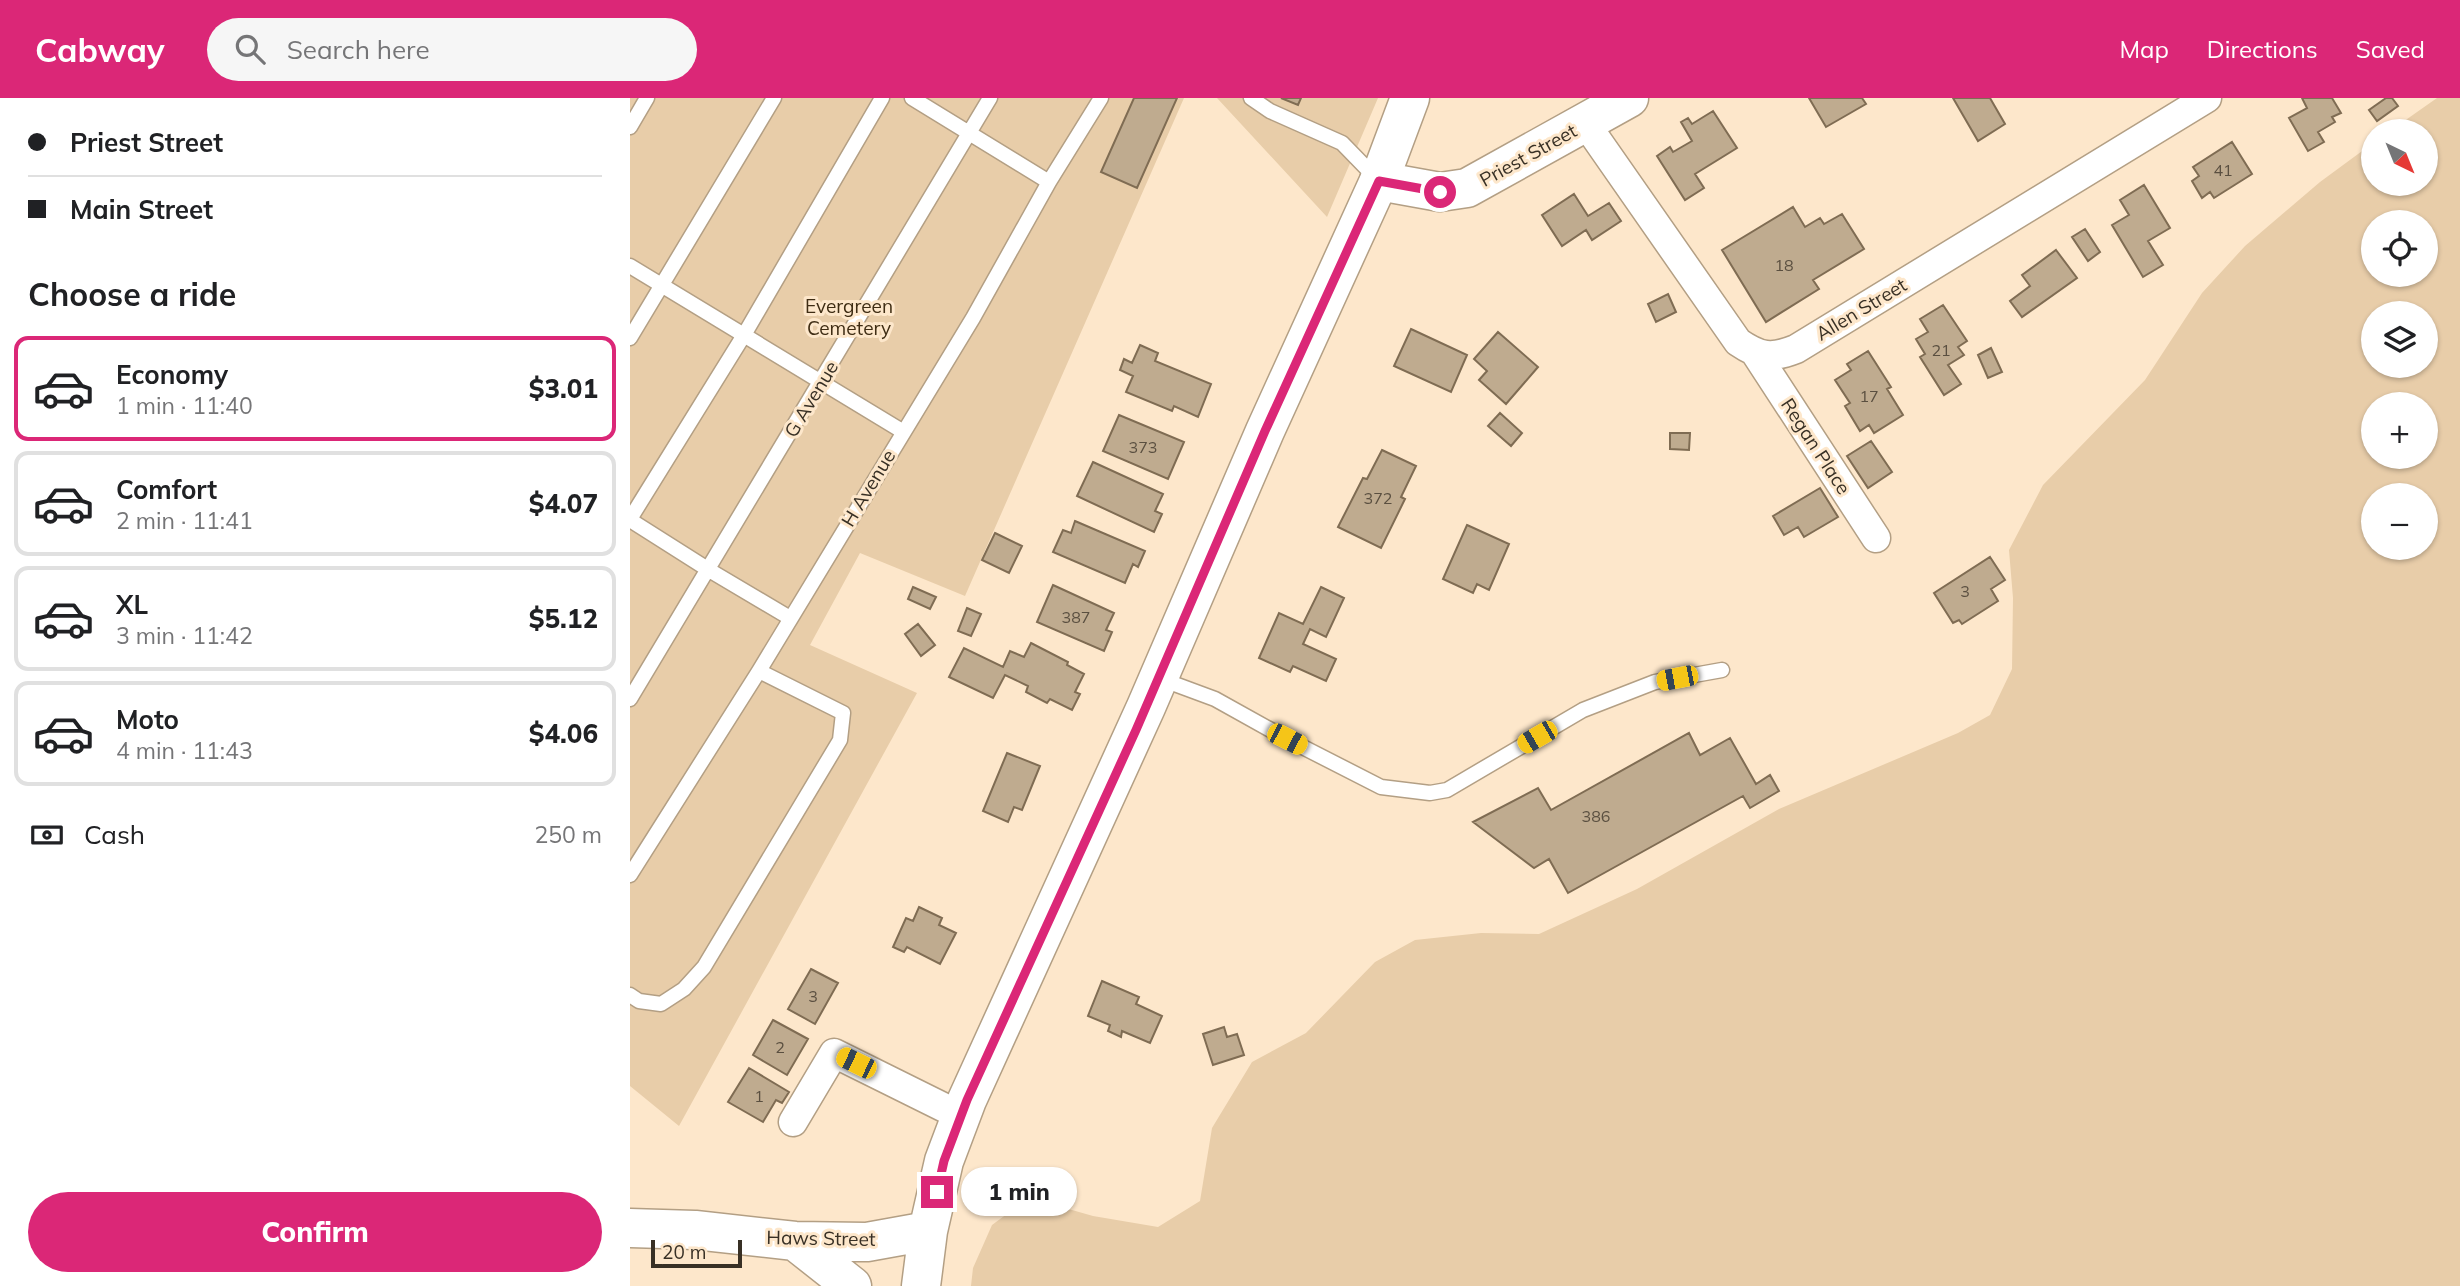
<!DOCTYPE html>
<html lang="en">
<head>
<meta charset="utf-8">
<style>
	body { margin:0; font-family:Mulish,sans-serif; background:#f6f6f6; color:#202124; height:100vh; display:flex; flex-direction:column; font-size:26px; white-space:nowrap }
	* { box-sizing:border-box; margin:0 }
	p { font-size:23px; color:#757577 }
	.icon { flex:none; width:38px; height:38px; fill:none; stroke:currentColor; stroke-width:2; stroke-linecap:round; stroke-linejoin:round }
	.map { position:relative; flex:1; overflow:hidden }
	.panel { display:flex; flex-direction:column; background:#fff; width:630px }
	.panel>* { flex:none }
	.guide { display:grid; align-content:center; height:154px; padding:0 28px; background:#fff }
	.needle { width:46px; rotate:137deg }
	.buttons { position:absolute; left:1731px; top:21px; display:grid; gap:14px }
	.buttons a { display:grid; place-items:center; width:77px; height:77px; border-radius:50%; background:#fff; box-shadow:0 2px 5px #0004; font-size:35px }
	.scale { position:absolute; left:21px; bottom:18px; width:91px; box-sizing:border-box; padding-left:7px; border:4px solid #383025; border-top:0; font-size:19px; line-height:24px; white-space:nowrap; color:#383025; -webkit-text-stroke:5px #fde7cb; paint-order:stroke }
	.end { position:absolute; width:32px; height:32px; margin:-16px; border:9px solid #db2777; background:#fff; box-shadow:0 0 0 4px #fff }
	.from { border-radius:50% }
	.bubble { position:absolute; height:49px; border-radius:24px; background:#fff; box-shadow:0 2px 5px #0004; font-size:23px; font-weight:800; line-height:49px; text-align:center }
	.car { position:absolute; width:21px; height:42px; margin:-21px -10px; border-radius:9px; box-shadow:0 0 5px 2px #0007; background:linear-gradient(#f5c518 24%,#345 0 40%,#f5c518 0 76%,#345 0 86%,#f5c518 0) }
	.guide b { display:flex; align-items:center; gap:24px; height:66px; font-size:26px }
	.guide b+b { border-top:2px solid #e0e0e0 }
	.guide i { width:18px; height:18px; background:#202124 }
	ul { padding:0; list-style:none }
	li { display:flex; align-items:center; gap:21px; height:105px; margin:0 14px 10px; padding:0 14px; border:4px solid #e0e0e0; border-radius:14px }
	li div { flex:1 }
	li b { display:block; font-size:26px }
	li em { font-style:normal; font-weight:800 }
	li.active { border-color:#db2777 }
	li>.icon { width:63px; height:63px; stroke-width:1.5 }
	h2 { padding:0 28px; font-size:32px; line-height:84px }
	.pay { display:flex; align-items:center; gap:18px; height:77px; padding:0 28px; font-size:26px }
	.pay p { margin-inline-start:auto }
	.primary-button { display:flex; gap:14px; margin-top:auto; padding:14px 28px }
	.primary-button a { flex:1; height:80px; border-radius:42px; background:#db2777; color:#fff; font-size:28px; font-weight:800; line-height:80px; text-align:center }
	header { display:flex; align-items:center; gap:42px; box-sizing:border-box; height:98px; padding:0 35px; background:#db2777; color:#fff }
	header strong { font-size:33px }
	nav { display:flex; gap:38px; margin-inline-start:auto; font-size:24px }
	.search { width:490px; height:63px; background:#f6f6f6; display:flex; align-items:center; gap:18px; box-sizing:border-box; padding:0 24px; border-radius:38px; color:#757577; font-size:26px }
	main { display:flex; flex:1; min-height:0 }
	.map>svg:first-child { display:block }
</style>
</head>
<body>
<header>
<strong>Cabway</strong>
<div class="search"><svg class="icon" aria-label="search" viewBox="0 0 24 24"><circle cx="10" cy="10" r="6"/><path d="M15 15l6 6"/></svg>Search here</div>
<nav><a>Map</a><a>Directions</a><a>Saved</a></nav>
</header>
<main>
<section class="panel">
<div class="guide">
<b><i class="from"></i>Priest Street</b>
<b><i></i>Main Street</b>
</div>
<h2>Choose a ride</h2>
<ul>
<li class="active"><svg class="icon" aria-label="car" viewBox="0 0 24 24"><path d="M5 17H2v-5l4-1 3-4h7l3 4 3 1v5h-3M9 17h6M6 11h13"/><circle cx="7" cy="17" r="2"/><circle cx="17" cy="17" r="2"/></svg><div><b>Economy</b><p>1 min · 11:40</p></div><em>$3.01</em></li>
<li><svg class="icon" aria-label="car" viewBox="0 0 24 24"><path d="M5 17H2v-5l4-1 3-4h7l3 4 3 1v5h-3M9 17h6M6 11h13"/><circle cx="7" cy="17" r="2"/><circle cx="17" cy="17" r="2"/></svg><div><b>Comfort</b><p>2 min · 11:41</p></div><em>$4.07</em></li>
<li><svg class="icon" aria-label="car" viewBox="0 0 24 24"><path d="M5 17H2v-5l4-1 3-4h7l3 4 3 1v5h-3M9 17h6M6 11h13"/><circle cx="7" cy="17" r="2"/><circle cx="17" cy="17" r="2"/></svg><div><b>XL</b><p>3 min · 11:42</p></div><em>$5.12</em></li>
<li><svg class="icon" aria-label="car" viewBox="0 0 24 24"><path d="M5 17H2v-5l4-1 3-4h7l3 4 3 1v5h-3M9 17h6M6 11h13"/><circle cx="7" cy="17" r="2"/><circle cx="17" cy="17" r="2"/></svg><div><b>Moto</b><p>4 min · 11:43</p></div><em>$4.06</em></li>
</ul>
<div class="pay"><svg class="icon" aria-label="cash" viewBox="0 0 24 24"><path d="M3 7h18v10H3z"/><circle cx="12" cy="12" r="2"/></svg>Cash<p>250 m</p></div>
<div class="primary-button"><a>Confirm</a></div>
</section>
<div class="map">
<svg width="1830" height="1188" viewBox="0 0 1830 1188">
	<rect width="100%" height="100%" fill="#fde7cb"/>
	<!-- green -->
	<path fill="#e8cda9" fill-rule="evenodd" d="M 0,0 L 554,0 L 335,498 L 230,455 L 180,547 L 287,595 L 49,1028 L 0,988 Z
		M 587,0 L 748,0 L 697,119 Z
		M 1807,0 L 1830,0 L 1830,1188 L 341,1188 L 343,1170 L 362,1127 L 385,1110 L 414,1104 L 463,1118 L 528,1129 L 570,1103 L 582,1030 L 622,964 L 676,935 L 745,864 L 785,842 L 851,835 L 909,836 L 1007,791 L 1149,711 L 1328,635 L 1360,617 L 1382,571 L 1383,500 L 1379,452 L 1413,387 L 1515,282 L 1572,195 L 1615,148 L 1690,84 L 1743,45 L 1743,86 L 1796,86 L 1796,33 L 1760,33 ZM 1743,124 L 1796,124 L 1796,177 L 1743,177 ZM 1796,215 L 1796,268 L 1743,268 L 1743,215 ZM 1743,306 L 1796,306 L 1796,359 L 1743,359 ZM 1743,397 L 1796,397 L 1796,450 L 1743,450 Z"/>
	<!-- building -->
	<path fill="#bfab8f" stroke="#7f6c53" stroke-width="2" d="M 504,0 L 547,0 L 507,90 L 471,74 Z
		M 651,0 L 671,0 L 668,7 Z
		M 1179,0 L 1232,0 L 1236,6 L 1196,29 Z
		M 1323,0 L 1360,0 L 1375,26 L 1348,43 Z
		M 1672,0 L 1702,0 L 1711,15 L 1702,19 L 1705,24 L 1688,34 L 1694,44 L 1678,53 L 1659,20 L 1677,10 Z
		M 1756,0 L 1762,0 L 1768,8 L 1747,23 L 1739,12 Z
		M 1083,13 L 1107,50 L 1065,76 L 1074,90 L 1055,102 L 1027,58 L 1040,49 L 1043,54 L 1062,43 L 1051,24 L 1058,20 L 1062,26 Z
		M 1602,44 L 1622,76 L 1584,100 L 1580,94 L 1572,100 L 1562,83 L 1569,78 L 1563,69 Z
		M 1514,87 L 1540,130 L 1518,143 L 1533,167 L 1513,179 L 1482,127 L 1499,117 L 1490,102 Z
		M 944,96 L 958,118 L 979,105 L 991,123 L 962,142 L 956,132 L 932,148 L 912,117 Z
		M 1163,109 L 1175,129 L 1190,120 L 1194,126 L 1212,116 L 1234,151 L 1183,182 L 1189,191 L 1136,224 L 1092,152 Z
		M 1455,131 L 1470,154 L 1458,163 L 1442,139 Z
		M 1426,152 L 1447,180 L 1392,219 L 1380,203 L 1400,188 L 1392,177 Z
		M 1038,196 L 1046,214 L 1026,224 L 1018,206 Z
		M 1313,207 L 1337,243 L 1328,249 L 1334,257 L 1318,267 L 1331,286 L 1314,297 L 1290,259 L 1295,256 L 1286,241 L 1298,234 L 1290,221 Z
		M 781,231 L 837,257 L 821,294 L 764,268 Z
		M 868,234 L 908,269 L 876,306 L 849,282 L 857,273 L 844,261 Z
		M 510,247 L 528,255 L 525,263 L 581,286 L 568,319 L 544,308 L 542,313 L 496,294 L 503,278 L 490,272 L 494,261 L 502,265 Z
		M 1361,250 L 1372,274 L 1358,280 L 1348,257 Z
		M 1238,253 L 1261,289 L 1257,291 L 1273,317 L 1244,335 L 1239,327 L 1230,333 L 1215,308 L 1220,305 L 1205,282 L 1221,272 L 1217,266 Z
		M 870,315 L 892,335 L 881,348 L 858,328 Z
		M 489,317 L 554,344 L 538,381 L 473,353 Z
		M 1040,335 L 1060,335 L 1059,352 L 1040,351 Z
		M 1241,343 L 1262,374 L 1238,390 L 1217,358 Z
		M 752,352 L 786,368 L 771,399 L 775,401 L 751,450 L 708,429 L 733,380 L 737,381 Z
		M 463,364 L 533,396 L 525,413 L 532,416 L 524,434 L 447,398 Z
		M 1190,390 L 1208,419 L 1174,439 L 1168,429 L 1154,437 L 1143,418 Z
		M 445,423 L 515,453 L 508,469 L 503,466 L 495,485 L 423,454 L 433,432 L 441,435 Z
		M 837,427 L 879,446 L 859,492 L 847,486 L 843,495 L 813,481 Z
		M 365,435 L 392,448 L 379,475 L 352,462 Z
		M 1360,459 L 1375,482 L 1361,491 L 1368,503 L 1332,526 L 1329,522 L 1323,525 L 1304,495 Z
		M 423,487 L 484,515 L 476,532 L 482,534 L 474,553 L 407,524 Z
		M 283,489 L 306,499 L 300,511 L 278,501 Z
		M 691,489 L 714,500 L 696,539 L 680,531 L 673,546 L 706,561 L 696,583 L 663,568 L 660,574 L 629,560 L 649,515 L 673,526 Z
		M 337,510 L 351,516 L 341,538 L 328,533 Z
		M 288,526 L 305,547 L 291,558 L 275,536 Z
		M 401,545 L 438,564 L 437,567 L 454,576 L 445,594 L 450,596 L 442,612 L 420,601 L 417,605 L 396,594 L 398,588 L 375,577 L 363,600 L 319,579 L 334,550 L 373,569 L 380,553 L 394,559 Z
		M 1059,635 L 1070,657 L 1100,640 L 1126,686 L 1140,677 L 1149,693 L 1120,710 L 1113,698 L 938,795 L 919,761 L 904,770 L 843,724 L 908,690 L 921,712 Z
		M 377,655 L 410,668 L 392,712 L 384,709 L 378,724 L 353,713 Z
		M 289,809 L 312,820 L 309,827 L 326,835 L 310,866 L 277,849 L 274,854 L 263,849 L 276,820 L 283,823 Z
		M 181,871 L 208,885 L 185,926 L 158,911 Z
		M 472,883 L 509,899 L 506,906 L 532,918 L 520,945 L 492,933 L 491,939 L 478,933 L 480,927 L 458,918 Z
		M 143,922 L 178,941 L 157,977 L 123,957 Z
		M 594,929 L 597,939 L 607,936 L 614,957 L 583,967 L 573,936 Z
		M 119,970 L 159,994 L 152,1005 L 146,1002 L 133,1024 L 98,1004 Z"/>
	<g fill="none" stroke-linecap="round" stroke-linejoin="round">
		<defs>
			<path id="lane" d="M 282,0 L 419,84
				M 621,0 L 640,13 L 712,45 L 747,81
				M 0,29 L 17,0
				M 0,168 L 272,333
				M 0,240 L 144,0
				M 0,421 L 114,237 L 252,0
				M 0,422 L 79,472 L 160,520
				M 531,581 L 585,601 L 657,641 L 751,689 L 800,695 L 817,692 L 953,612 L 1025,584 L 1092,572
				M 0,601 L 360,0
				M 0,777 L 129,573 L 343,220 L 419,84 L 471,0
				M 0,897 L 9,903 L 31,906 L 54,891 L 74,869 L 210,642 L 213,615 L 129,573"/>
			<path id="street" d="M 956,26 L 1108,244 C 1130,259 1141,261 1166,251 L 1577,0
				M 1126,256 L 1246,440
				M 163,1024 L 204,955 L 331,1018"/>
			<path id="secondary" d="M 749,83 L 810,94 L 837,90 L 999,0"/>
			<path id="primary" d="M 0,1130 L 65,1132 L 165,1143 L 237,1144 L 298,1133
				M 165,1143 L 222,1188
				M 291,1188 L 298,1133 L 314,1063 L 337,1002 L 516,609 L 635,333 L 749,83 L 780,0"/>
		</defs>
		<!-- lane casing -->
		<use href="#lane" stroke="#b39f84" stroke-width="17"/>
		<!-- street casing -->
		<use href="#street" stroke="#b39f84" stroke-width="31"/>
		<!-- secondary casing -->
		<use href="#secondary" stroke="#b39f84" stroke-width="41"/>
		<!-- primary casing -->
		<use href="#primary" stroke="#b39f84" stroke-width="41"/>
		<!-- lane -->
		<use href="#lane" stroke="#fff" stroke-width="14"/>
		<!-- street -->
		<use href="#street" stroke="#fff" stroke-width="28"/>
		<!-- secondary -->
		<use href="#secondary" stroke="#fff" stroke-width="38"/>
		<!-- primary -->
		<use href="#primary" stroke="#fff" stroke-width="38"/>
	</g>
	<g fill="none" stroke-linecap="round" stroke-linejoin="round">
		<!-- route -->
		<path stroke="#db2777" stroke-width="9" d="M 307,1094 L 314,1063 L 337,1002 L 506,632 L 635,333 L 749,83 L 810,94"/>
	</g>
	<g text-anchor="middle" dominant-baseline="central" stroke-width="6" stroke-linejoin="round" paint-order="stroke">
		<!-- number labels -->
		<g font-size="16" fill="#5a4f40">
			<text x="1593" y="72">41</text>
			<text x="1154" y="167">18</text>
			<text x="1311" y="252">21</text>
			<text x="1239" y="298">17</text>
			<text x="513" y="349">373</text>
			<text x="748" y="400">372</text>
			<text x="1335" y="493">3</text>
			<text x="446" y="519">387</text>
			<text x="966" y="718">386</text>
			<text x="183" y="898">3</text>
			<text x="150" y="949">2</text>
			<text x="129" y="998">1</text>
		</g>
		<!-- street labels -->
		<g font-size="19" fill="#383025" stroke="#fde7cb">
			<text transform="translate(898 57) rotate(-29)">Priest Street</text>
			<text transform="translate(1231 211) rotate(-31)">Allen Street</text>
			<text transform="translate(181 301) rotate(-59)">G Avenue</text>
			<text transform="translate(1186 348) rotate(57)">Regan Place</text>
			<text transform="translate(238 390) rotate(-59)">H Avenue</text>
			<text transform="translate(191 1140) rotate(1)">Haws Street</text>
		</g>
		<!-- park labels -->
		<g font-size="19" fill="#3f2d14" stroke="#fde7cb">
			<text x="219" y="208">Evergreen<tspan x="219" dy="22">Cemetery</tspan></text>
		</g>
	</g>
</svg>
<div class="buttons">
<a><svg class="needle" viewBox="-14 -14 28 28"><path d="M0-13l5 13h-10z" fill="#e53935"/><path d="M0 13l5-13h-10z" fill="#757577"/></svg></a>
<a><svg class="icon" aria-label="locate" viewBox="0 0 24 24"><circle cx="12" cy="12" r="6"/><path d="M12 2v4M12 18v4M2 12h4M18 12h4"/></svg></a>
<a><svg class="icon" aria-label="layers" viewBox="0 0 24 24"><path d="M12 4l9 5-9 5-9-5zM3 14l9 5 9-5"/></svg></a>
<a>+</a>
<a>−</a>
</div>
<div class="scale">20 m</div>
<i class="end from" style="left:810px;top:94px"></i>
<i class="end" style="left:307px;top:1094px"></i>
<div class="bubble" style="left:331px;top:1069px;width:116px">1 min</div>
<i class="car" style="left:1047px;top:580px;rotate:259deg"></i>
<i class="car" style="left:907px;top:639px;rotate:240deg"></i>
<i class="car" style="left:657px;top:641px;rotate:117deg"></i>
<i class="car" style="left:226px;top:965px;rotate:296deg"></i>
</div>
</main>
</body>
</html>
